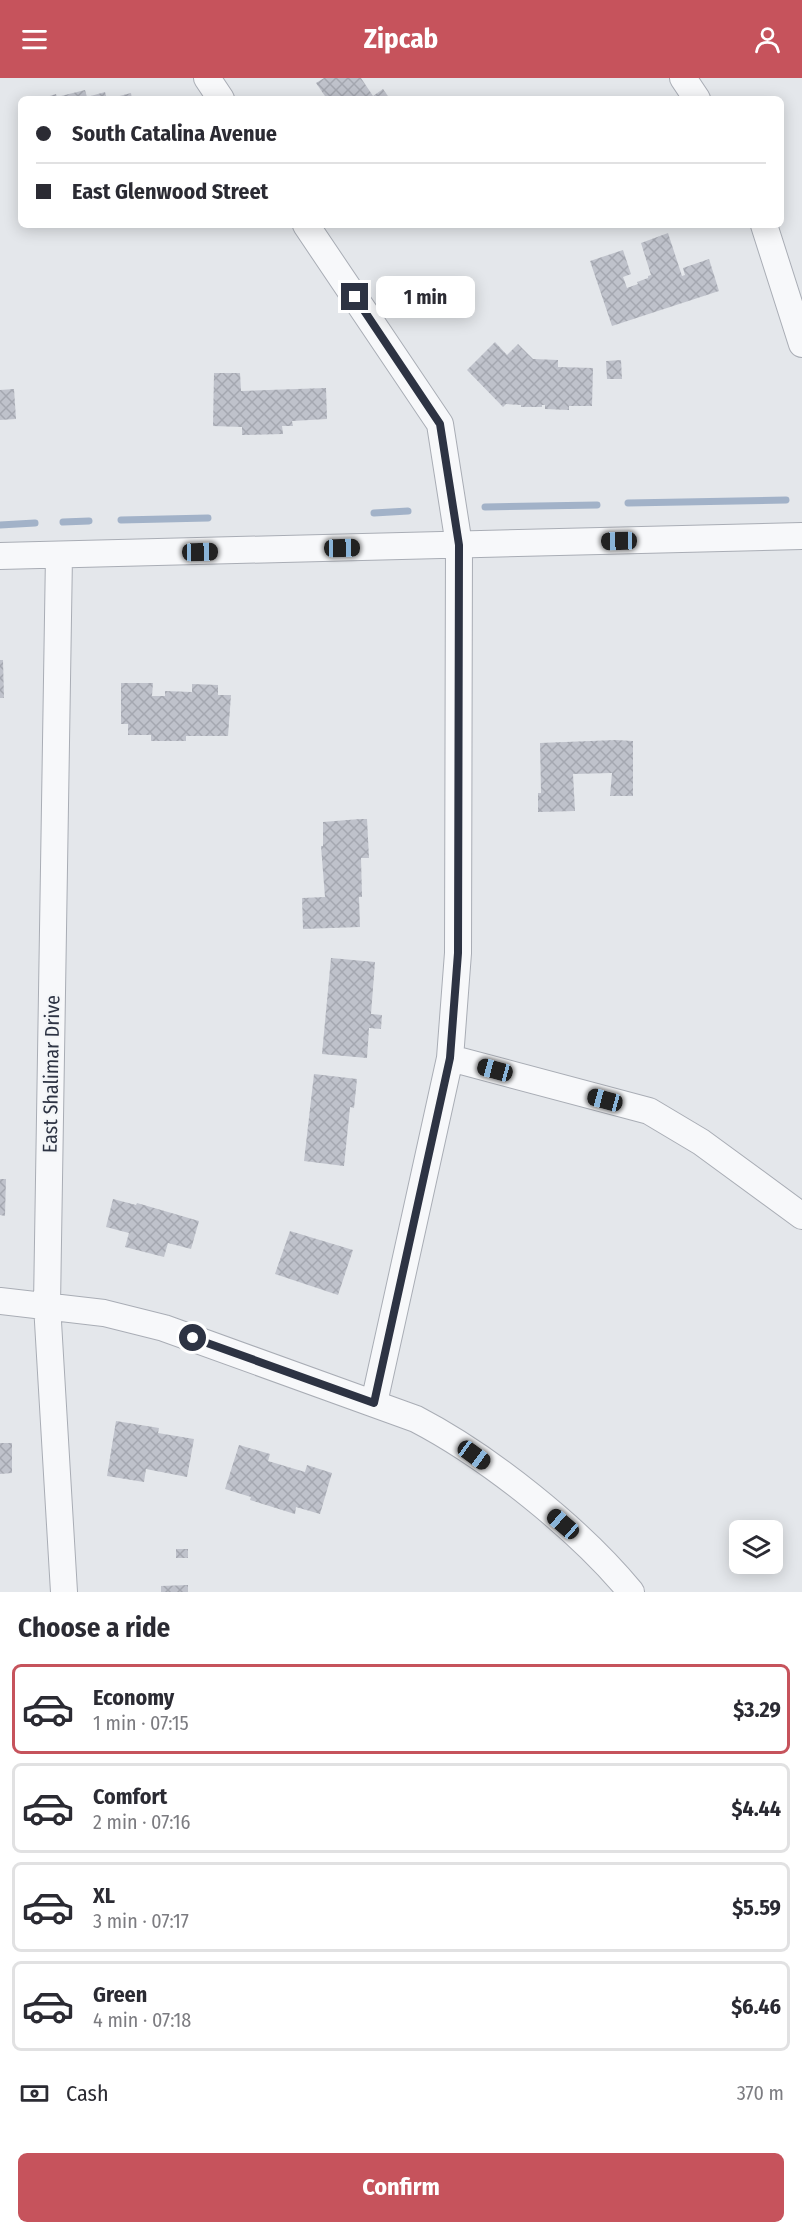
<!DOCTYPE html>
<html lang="en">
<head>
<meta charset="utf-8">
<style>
	body { margin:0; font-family:"Fira Sans Condensed",sans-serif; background:#f2f2f3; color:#2b2b33; height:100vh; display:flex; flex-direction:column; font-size:22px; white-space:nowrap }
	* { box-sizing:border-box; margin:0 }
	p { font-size:20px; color:#7c7c81 }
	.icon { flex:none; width:33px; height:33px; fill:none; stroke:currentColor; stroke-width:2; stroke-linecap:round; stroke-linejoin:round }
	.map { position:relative; height:1514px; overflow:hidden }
	.sheet { display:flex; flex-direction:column; background:#fff; flex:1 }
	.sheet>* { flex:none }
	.top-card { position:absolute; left:18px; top:18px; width:766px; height:132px; border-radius:9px; box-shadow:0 3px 15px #0003; display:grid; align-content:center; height:132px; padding:0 18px; background:#fff }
	.tools { position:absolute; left:729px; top:1442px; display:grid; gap:12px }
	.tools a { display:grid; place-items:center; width:54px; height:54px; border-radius:9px; background:#fff; box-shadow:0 3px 15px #0003; font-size:30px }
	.end { position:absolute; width:27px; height:27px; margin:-14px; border:8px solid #2d3343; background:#fff; box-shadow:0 0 0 3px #fff }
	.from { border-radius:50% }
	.bubble { position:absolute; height:42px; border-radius:9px; background:#fff; box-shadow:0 3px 15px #0003; font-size:20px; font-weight:700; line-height:42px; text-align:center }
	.car { position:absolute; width:18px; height:36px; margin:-18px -9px; border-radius:8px; box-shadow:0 0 4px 2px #0007; background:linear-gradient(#222 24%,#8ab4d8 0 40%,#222 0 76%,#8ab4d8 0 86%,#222 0) }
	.top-card b { display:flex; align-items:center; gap:21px; height:57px; font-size:22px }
	.top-card b+b { border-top:2px solid #e1e1e2 }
	.top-card i { width:15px; height:15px; background:#2b2b33 }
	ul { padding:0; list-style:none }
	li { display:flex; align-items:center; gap:18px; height:90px; margin:0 12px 9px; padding:0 6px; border:3px solid #e1e1e2; border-radius:9px }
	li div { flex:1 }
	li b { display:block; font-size:22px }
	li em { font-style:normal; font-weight:700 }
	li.active { border-color:#c6535c }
	li>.icon { width:54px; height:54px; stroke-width:1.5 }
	h2 { padding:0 18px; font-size:27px; line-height:72px }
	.pay { display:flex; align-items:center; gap:15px; height:66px; padding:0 18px; font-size:22px }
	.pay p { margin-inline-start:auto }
	.primary-button { display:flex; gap:12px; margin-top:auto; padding:12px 18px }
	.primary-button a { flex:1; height:69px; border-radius:9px; background:#c6535c; color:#fff; font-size:24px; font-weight:700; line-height:69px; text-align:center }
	header { display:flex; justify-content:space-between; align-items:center; height:78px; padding:0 18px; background:#c6535c; color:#fff; font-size:27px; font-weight:700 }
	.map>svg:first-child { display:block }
</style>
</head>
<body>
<header><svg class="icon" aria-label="menu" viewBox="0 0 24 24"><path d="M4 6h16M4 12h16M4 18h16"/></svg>Zipcab<svg class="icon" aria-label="person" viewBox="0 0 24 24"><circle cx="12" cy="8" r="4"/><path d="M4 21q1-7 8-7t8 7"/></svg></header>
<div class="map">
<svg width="802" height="1514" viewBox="0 0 802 1514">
	<defs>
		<pattern id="building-cross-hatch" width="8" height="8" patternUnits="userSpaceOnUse" patternTransform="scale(1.5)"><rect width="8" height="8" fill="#bfc2cb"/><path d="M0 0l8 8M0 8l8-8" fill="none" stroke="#a4a7b0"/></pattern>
	</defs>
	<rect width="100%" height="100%" fill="#e4e7eb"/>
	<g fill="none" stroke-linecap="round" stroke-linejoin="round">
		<!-- stream -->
		<path stroke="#a2b2c8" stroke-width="7" d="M 628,425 L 786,422
			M 485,429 L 597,427
			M 374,435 L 408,433
			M 121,442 L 208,440
			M 63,444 L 89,443
			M 0,447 L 35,445"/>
	</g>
	<!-- building -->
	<path fill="url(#building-cross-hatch)" d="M 324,0 L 361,0 L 373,18 L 383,11 L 390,21 L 327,21 L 316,5 Z
		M 85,12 L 87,19 L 105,14 L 107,21 L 40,21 L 56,16 L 57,19 Z
		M 131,15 L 132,21 L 112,21 L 112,20 Z
		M 668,155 L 682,198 L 685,197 L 683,190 L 709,181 L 719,213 L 612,248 L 590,183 L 623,172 L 631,196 L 623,199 L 627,210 L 638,206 L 637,204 L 648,200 L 648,198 L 651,197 L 641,165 Z
		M 495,264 L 507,277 L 518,266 L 533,281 L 558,282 L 558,289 L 593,290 L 592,328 L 569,328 L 569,332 L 545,331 L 545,327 L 542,327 L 542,329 L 521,329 L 521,327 L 506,326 L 503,329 L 467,292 Z
		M 621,282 L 622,301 L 607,301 L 606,283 Z
		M 214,295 L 240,295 L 241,313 L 326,310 L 327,341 L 292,343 L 293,348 L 282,348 L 283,356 L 242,357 L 242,349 L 213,348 Z
		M 14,311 L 16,341 L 0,342 L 0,312 Z
		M 0,582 L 3,582 L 4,620 L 0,620 Z
		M 121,605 L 153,605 L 152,618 L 165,618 L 165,613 L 192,614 L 192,606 L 218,607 L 218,617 L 231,617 L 228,658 L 186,658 L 186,663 L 151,663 L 151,657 L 128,657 L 128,646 L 121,646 Z
		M 616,662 L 633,663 L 633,718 L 610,718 L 612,695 L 573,696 L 575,733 L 538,734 L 538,715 L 541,715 L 540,665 Z
		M 360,741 L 367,741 L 369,780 L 361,780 L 362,819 L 359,819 L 360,849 L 303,851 L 302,820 L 325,819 L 321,768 L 323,768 L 323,744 Z
		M 331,880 L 375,884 L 371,936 L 382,937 L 381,951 L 369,950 L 367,980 L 322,976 Z
		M 314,996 L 357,1001 L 354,1030 L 350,1029 L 344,1088 L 304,1083 Z
		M 0,1101 L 6,1101 L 5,1138 L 0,1137 Z
		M 113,1121 L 136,1127 L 137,1125 L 199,1143 L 191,1171 L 168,1165 L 164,1179 L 125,1169 L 129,1155 L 106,1149 Z
		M 290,1153 L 353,1172 L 338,1217 L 275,1196 Z
		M 116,1343 L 159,1350 L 158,1355 L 194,1361 L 187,1399 L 146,1391 L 144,1404 L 107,1398 Z
		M 0,1365 L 12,1365 L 12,1395 L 0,1396 Z
		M 239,1367 L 270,1376 L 268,1383 L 305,1394 L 307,1387 L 332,1395 L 320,1436 L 296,1429 L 295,1436 L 250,1422 L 251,1419 L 225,1411 Z
		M 176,1471 L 188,1471 L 188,1480 L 176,1480 Z
		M 188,1507 L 188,1514 L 161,1514 L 161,1508 Z"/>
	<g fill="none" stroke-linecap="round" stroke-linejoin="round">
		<defs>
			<path id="street" d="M 207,0 L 221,21
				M 683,0 L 697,21
				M 306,147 L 440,346 L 459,467 L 458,875 L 450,980 L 374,1325
				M 764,147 L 802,266
				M 59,477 L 47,1227 L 64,1514
				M 0,478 L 802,458
				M 450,980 L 649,1033 L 701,1064 L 802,1138
				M 0,1223 L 104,1235 L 164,1250 L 416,1341 C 489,1379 579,1451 631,1514"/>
		</defs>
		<!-- street casing -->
		<use href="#street" stroke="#a9adb5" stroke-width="28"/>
		<!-- street -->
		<use href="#street" stroke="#f7f8fa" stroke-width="26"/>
	</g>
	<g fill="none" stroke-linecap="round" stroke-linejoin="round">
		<!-- route -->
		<path stroke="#2d3343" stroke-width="8" d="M 193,1260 L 374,1325 L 450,980 L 458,875 L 459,467 L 440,346 L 355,219"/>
	</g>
	<g text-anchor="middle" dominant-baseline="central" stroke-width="4.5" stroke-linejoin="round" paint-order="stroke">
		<!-- street labels -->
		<g font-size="20" fill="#2d3343" stroke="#f4f6f8">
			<text transform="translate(51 996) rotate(-89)">East Shalimar Drive</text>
		</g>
	</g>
</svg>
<div class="tools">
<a><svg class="icon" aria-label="layers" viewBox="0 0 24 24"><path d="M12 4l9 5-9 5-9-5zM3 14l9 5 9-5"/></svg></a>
</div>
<i class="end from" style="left:193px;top:1260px"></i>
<i class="end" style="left:355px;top:219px"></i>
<div class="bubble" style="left:376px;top:198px;width:99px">1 min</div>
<i class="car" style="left:619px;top:463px;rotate:269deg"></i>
<i class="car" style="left:342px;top:470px;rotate:89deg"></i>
<i class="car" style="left:200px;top:474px;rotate:89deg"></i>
<i class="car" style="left:495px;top:992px;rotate:285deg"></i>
<i class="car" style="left:605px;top:1022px;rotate:285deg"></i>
<i class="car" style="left:474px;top:1377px;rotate:126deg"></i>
<i class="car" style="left:563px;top:1446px;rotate:311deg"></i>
<div class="top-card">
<b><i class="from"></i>South Catalina Avenue</b>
<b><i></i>East Glenwood Street</b>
</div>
</div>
<section class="sheet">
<h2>Choose a ride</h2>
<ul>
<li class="active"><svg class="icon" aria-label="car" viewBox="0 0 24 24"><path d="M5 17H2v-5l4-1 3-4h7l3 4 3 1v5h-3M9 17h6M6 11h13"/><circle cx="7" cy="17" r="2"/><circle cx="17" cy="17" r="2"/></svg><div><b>Economy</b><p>1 min · 07:15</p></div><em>$3.29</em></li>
<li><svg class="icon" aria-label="car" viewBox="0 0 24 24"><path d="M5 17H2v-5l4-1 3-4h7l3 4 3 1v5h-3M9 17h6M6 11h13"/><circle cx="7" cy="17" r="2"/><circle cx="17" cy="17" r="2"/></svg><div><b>Comfort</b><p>2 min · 07:16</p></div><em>$4.44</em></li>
<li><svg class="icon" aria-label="car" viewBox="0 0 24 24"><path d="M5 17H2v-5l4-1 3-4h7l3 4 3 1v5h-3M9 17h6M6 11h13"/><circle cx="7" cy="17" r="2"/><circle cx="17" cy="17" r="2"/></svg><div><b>XL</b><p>3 min · 07:17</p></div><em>$5.59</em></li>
<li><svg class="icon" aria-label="car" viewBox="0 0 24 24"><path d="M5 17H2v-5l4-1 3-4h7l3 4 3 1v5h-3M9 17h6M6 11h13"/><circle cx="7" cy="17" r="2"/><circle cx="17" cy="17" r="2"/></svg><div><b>Green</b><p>4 min · 07:18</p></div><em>$6.46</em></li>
</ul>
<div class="pay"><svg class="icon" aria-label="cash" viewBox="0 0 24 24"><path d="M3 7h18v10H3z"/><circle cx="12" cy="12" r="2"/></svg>Cash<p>370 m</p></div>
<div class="primary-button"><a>Confirm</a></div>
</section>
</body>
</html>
